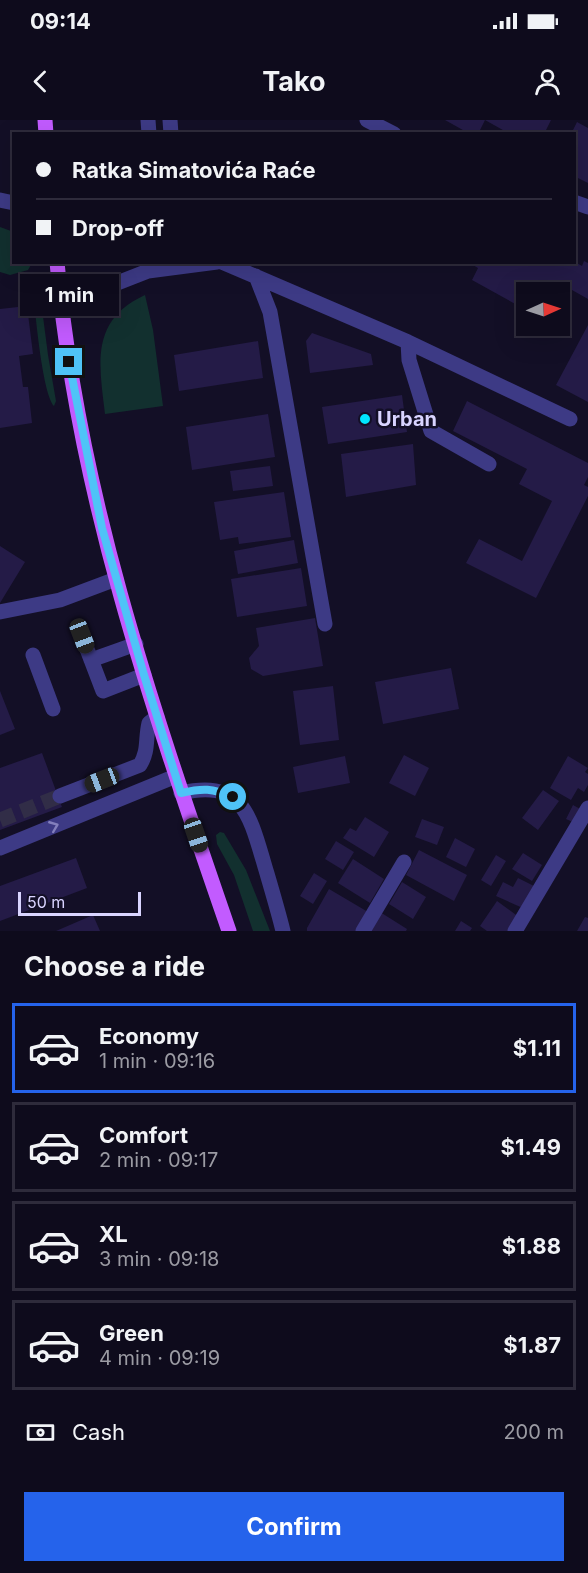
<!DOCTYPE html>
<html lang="en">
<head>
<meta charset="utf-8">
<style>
	body { margin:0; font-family:Inter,sans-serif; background:#1c1929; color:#f1f3f6; height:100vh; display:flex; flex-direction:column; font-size:22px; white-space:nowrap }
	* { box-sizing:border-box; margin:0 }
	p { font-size:20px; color:#9b9ba3 }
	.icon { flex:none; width:33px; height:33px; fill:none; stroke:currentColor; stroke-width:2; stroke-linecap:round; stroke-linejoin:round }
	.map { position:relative; height:811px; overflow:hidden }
	.drawer { display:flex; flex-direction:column; background:#0e0b1c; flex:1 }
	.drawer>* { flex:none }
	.guide { position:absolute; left:12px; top:12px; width:564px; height:132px; border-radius:0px; box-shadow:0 6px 24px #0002,0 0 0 2px #2e2b3b; display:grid; align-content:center; height:132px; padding:0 24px; background:#0e0b1c }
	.needle { width:39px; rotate:87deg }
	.controls { position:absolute; left:516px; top:162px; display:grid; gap:12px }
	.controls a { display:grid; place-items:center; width:54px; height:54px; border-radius:0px; background:#0e0b1c; box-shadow:0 6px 24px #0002,0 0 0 2px #2e2b3b; font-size:30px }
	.scale { position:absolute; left:18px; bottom:15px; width:123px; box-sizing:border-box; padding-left:6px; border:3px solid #d9d4ff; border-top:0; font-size:16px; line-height:21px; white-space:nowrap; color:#d9d4ff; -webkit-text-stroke:4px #130f26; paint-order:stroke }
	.end { position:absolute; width:27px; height:27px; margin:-14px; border:8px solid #4fc3f7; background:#111; box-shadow:0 0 0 3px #111 }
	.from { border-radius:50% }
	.bubble { position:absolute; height:42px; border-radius:0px; background:#0e0b1c; box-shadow:0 6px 24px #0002,0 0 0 2px #2e2b3b; font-size:20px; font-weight:700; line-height:42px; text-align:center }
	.car { position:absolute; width:18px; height:36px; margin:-18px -9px; border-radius:8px; box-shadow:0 0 4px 2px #0007; background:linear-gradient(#222 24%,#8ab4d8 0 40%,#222 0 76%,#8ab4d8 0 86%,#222 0) }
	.guide b { display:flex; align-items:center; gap:21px; height:57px; font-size:22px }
	.guide b+b { border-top:2px solid #2e2b3b }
	.guide i { width:15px; height:15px; background:#f1f3f6 }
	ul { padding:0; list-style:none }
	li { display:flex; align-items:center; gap:18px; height:90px; margin:0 12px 9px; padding:0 12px; border:3px solid #2e2b3b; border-radius:0px }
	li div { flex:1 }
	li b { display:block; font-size:22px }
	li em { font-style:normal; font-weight:700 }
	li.current { border-color:#2563eb }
	li>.icon { width:54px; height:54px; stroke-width:1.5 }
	h2 { padding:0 24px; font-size:27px; line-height:72px }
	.pay { display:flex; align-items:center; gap:15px; height:66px; padding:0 24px; font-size:22px }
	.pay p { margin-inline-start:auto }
	.cta { display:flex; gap:12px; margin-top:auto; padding:12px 24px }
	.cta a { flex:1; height:69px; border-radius:0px; background:#2563eb; color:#fff; font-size:24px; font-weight:700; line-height:69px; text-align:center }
	.status { display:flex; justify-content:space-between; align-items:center; height:42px; padding:0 30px; background:#0e0b1c; direction:ltr }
	.status svg { height:16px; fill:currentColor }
	header { display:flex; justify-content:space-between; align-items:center; height:78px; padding:0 24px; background:#0e0b1c; font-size:27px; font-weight:700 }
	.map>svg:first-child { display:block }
</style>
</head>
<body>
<div class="status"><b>09:14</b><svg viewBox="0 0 49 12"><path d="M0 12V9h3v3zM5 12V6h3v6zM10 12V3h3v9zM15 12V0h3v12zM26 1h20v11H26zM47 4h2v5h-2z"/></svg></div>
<header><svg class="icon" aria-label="back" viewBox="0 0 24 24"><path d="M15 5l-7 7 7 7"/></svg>Tako<svg class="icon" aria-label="person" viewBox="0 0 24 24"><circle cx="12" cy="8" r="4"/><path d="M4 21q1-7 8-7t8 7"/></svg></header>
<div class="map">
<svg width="588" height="811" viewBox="0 0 588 811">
	<rect width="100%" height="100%" fill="#130f26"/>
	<!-- green -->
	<path fill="#12302f" d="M 0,107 L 11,111 L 13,114 L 14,142 L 32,143 L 28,150 L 10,155 L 0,152 Z
		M 145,175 L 153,210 L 163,286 L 105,294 C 99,244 90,200 145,175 Z
		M 36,178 L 41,181 L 48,235 L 56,281 L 54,286 C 43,274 36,200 34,180 Z
		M 220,712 L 224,713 L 246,750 L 270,811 L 253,811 L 234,755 L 217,724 L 216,715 Z"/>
	<!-- building -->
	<path fill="#241b47" d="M 445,0 L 485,0 L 478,14 L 470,14 Z
		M 485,0 L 551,0 L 544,14 L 510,14 Z
		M 577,2 L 588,8 L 588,63 L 574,56 L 574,14 L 571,14 Z
		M 584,141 L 588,143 L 588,179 L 572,170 L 560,193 L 560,172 L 526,172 L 526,190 L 472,160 L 478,148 L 468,142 L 575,142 L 582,146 Z
		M 27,186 L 33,234 L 19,236 L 23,267 L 28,267 L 32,303 L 0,308 L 0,189 Z
		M 588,205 L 588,282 L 556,265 Z
		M 312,213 L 371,234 L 373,245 L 310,253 L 306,221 Z
		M 258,221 L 263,258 L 179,271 L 174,235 Z
		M 402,275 L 407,312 L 328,324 L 322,287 Z
		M 467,281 L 588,343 L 588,357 L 584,365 L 588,367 L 588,376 L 536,478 L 466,443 L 479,419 L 522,441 L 552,381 L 519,364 L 527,349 L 453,311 Z
		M 268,294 L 275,337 L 192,350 L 186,307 Z
		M 413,324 L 416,365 L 346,377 L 341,334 Z
		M 270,346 L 273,366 L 233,371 L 230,351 Z
		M 284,372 L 291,417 L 239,424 L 238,417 L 220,420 L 214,382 Z
		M 294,420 L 298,443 L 238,454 L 234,431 Z
		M 0,426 L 25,442 L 0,483 Z
		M 301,448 L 307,486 L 237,497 L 231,459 Z
		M 315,498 L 323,546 L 263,556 L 251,549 L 249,538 L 259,526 L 256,508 Z
		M 451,548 L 459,589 L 383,604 L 375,562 Z
		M 333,566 L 339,620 L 300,625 L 293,571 Z
		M 0,571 L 15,609 L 0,615 Z
		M 42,633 L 62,687 L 0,710 L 0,648 Z
		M 404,635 L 429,648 L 415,676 L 389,663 Z
		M 345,636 L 350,663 L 298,673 L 293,647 Z
		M 568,636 L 588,648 L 585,652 L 588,654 L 588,665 L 584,672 L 578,668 L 571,680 L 550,668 Z
		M 543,670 L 559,681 L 538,710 L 522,698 Z
		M 573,685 L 582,690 L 575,703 L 566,699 Z
		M 365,697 L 389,712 L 374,737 L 343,718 L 350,708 L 356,711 Z
		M 422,699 L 444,707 L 437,725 L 415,717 Z
		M 455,718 L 475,729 L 466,747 L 446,737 Z
		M 336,721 L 354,732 L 343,750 L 325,739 Z
		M 419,730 L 467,755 L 454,781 L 406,755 Z
		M 523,733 L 542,745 L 532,761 L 512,749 Z
		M 496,735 L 506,741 L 491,766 L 481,760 Z
		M 76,738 L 87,768 L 0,801 L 0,766 Z
		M 353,739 L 384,759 L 370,783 L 338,763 Z
		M 314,753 L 327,761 L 313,784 L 300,776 Z
		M 518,758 L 536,767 L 525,789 L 496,776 L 503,762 L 513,767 Z
		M 402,762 L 426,777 L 413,799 L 389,784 Z
		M 329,769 L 368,792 L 357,811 L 307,811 L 307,808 Z
		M 497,781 L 519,797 L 510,811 L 487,811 L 480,806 Z
		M 380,792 L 407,809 L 406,811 L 368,811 Z
		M 93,795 L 100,811 L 56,811 Z
		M 585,797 L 588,798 L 588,811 L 577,811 Z
		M 461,801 L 472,808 L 470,811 L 455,811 Z"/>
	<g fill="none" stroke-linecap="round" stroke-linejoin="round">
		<!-- minor-tunnel -->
		<path stroke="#312d47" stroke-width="15" stroke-dasharray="15 8" stroke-linecap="butt" d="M 0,700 L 60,676"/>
		<!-- minor -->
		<path stroke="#3d3a85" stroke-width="15" d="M 148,0 L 149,14
			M 170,0 L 171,14
			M 367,0 L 394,14
			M 0,80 L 14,83
			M 574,82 L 588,87
			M 222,142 L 408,222 L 570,299
			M 256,156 L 270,192 L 325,504
			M 61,185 L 148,151 L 217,142
			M 408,222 L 409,240 L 431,311 L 489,344
			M 0,492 L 60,480 L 116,459
			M 82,516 L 103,571 L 144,555
			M 33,535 L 53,589
			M 91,540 L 136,524
			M 181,673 C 240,659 249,692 263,740 C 270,764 277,787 283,811
			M 60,676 L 140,645 C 149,630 145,620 149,603 L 157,597
			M 0,728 L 176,656
			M 363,811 L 404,742
			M 515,811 L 588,688"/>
		<!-- major -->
		<path stroke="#c25bff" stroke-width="15" d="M 45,0 L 46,14
			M 57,142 C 77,373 154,593 229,811"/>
	</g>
	<!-- one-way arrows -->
	<defs><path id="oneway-chevron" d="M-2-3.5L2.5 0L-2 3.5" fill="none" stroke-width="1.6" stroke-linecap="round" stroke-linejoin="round" transform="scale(1.5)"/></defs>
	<use stroke="#837fbc" href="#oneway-chevron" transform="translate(54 706) rotate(-22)"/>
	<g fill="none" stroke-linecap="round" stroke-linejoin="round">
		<!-- route -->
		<path stroke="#4fc3f7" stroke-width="8" d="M 69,242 L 102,408 L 144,555 L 181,673 C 203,668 212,668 233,677"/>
	</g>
	<!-- markers -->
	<circle fill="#00e5ff" stroke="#130f26" stroke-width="2" cx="365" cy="299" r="6"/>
	<g text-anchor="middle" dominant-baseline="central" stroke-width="5" stroke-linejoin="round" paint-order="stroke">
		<!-- poi labels -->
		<g font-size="20" font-weight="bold" fill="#d9d4ff" stroke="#130f26" text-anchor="start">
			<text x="377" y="299">Urban</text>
		</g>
	</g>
</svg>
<div class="controls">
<a><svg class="needle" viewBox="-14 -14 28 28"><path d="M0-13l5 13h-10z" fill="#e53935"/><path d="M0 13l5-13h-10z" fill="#9b9ba3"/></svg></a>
</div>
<div class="scale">50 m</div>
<i class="end from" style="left:233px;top:677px"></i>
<i class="end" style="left:69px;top:242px"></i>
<div class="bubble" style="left:20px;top:154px;width:99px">1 min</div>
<i class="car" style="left:82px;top:516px;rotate:159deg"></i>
<i class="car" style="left:102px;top:660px;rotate:249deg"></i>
<i class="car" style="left:196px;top:715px;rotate:161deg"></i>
<div class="guide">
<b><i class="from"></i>Ratka Simatovića Raće</b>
<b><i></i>Drop-off</b>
</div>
</div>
<section class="drawer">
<h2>Choose a ride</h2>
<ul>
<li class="current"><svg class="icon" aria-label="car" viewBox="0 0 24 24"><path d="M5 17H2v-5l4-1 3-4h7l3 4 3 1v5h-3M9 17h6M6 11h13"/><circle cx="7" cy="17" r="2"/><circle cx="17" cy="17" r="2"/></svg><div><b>Economy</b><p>1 min · 09:16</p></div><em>$1.11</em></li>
<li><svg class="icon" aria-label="car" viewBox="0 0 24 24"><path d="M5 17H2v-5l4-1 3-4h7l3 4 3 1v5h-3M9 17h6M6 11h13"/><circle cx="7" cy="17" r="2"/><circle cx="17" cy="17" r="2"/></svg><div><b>Comfort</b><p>2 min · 09:17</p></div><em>$1.49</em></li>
<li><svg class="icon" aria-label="car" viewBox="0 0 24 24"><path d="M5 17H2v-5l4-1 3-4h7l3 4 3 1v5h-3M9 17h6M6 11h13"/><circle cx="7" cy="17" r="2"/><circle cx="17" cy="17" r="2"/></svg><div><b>XL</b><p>3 min · 09:18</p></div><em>$1.88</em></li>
<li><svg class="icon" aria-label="car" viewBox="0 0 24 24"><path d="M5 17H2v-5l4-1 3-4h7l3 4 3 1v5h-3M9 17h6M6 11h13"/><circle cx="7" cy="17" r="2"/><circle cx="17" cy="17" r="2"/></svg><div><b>Green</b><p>4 min · 09:19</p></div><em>$1.87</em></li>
</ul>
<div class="pay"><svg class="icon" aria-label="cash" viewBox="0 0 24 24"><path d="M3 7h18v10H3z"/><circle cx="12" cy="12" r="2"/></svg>Cash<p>200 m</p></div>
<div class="cta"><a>Confirm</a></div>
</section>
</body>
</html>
